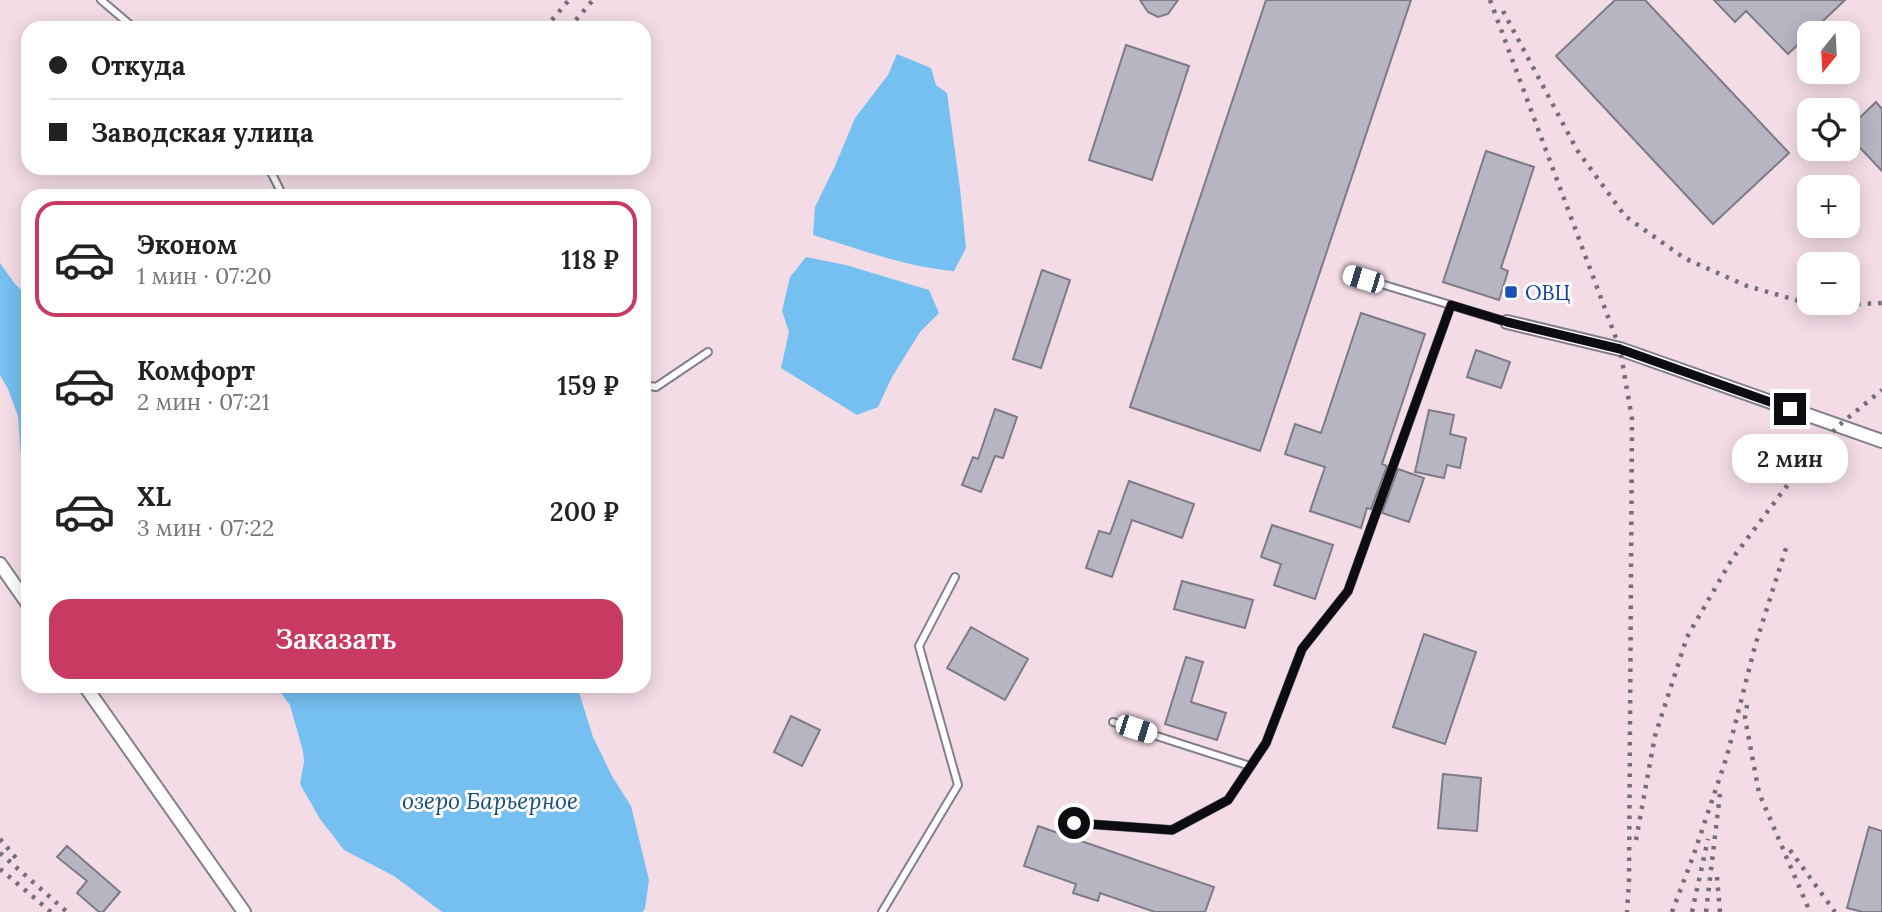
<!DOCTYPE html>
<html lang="ru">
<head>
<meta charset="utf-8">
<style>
	body { margin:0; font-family:Lora,serif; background:#f2f2f2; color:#222; height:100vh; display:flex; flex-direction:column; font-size:26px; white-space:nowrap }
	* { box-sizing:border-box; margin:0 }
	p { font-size:23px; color:#767676 }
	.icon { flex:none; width:38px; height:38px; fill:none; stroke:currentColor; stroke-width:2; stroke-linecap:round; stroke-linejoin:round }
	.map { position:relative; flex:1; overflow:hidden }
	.details { position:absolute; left:21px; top:189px; width:630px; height:504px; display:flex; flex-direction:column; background:#fff; border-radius:21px; box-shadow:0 4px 18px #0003 }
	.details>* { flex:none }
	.banner { position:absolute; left:21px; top:21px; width:630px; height:154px; border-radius:21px; box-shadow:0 4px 18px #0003; display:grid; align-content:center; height:154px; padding:0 28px; background:#fff }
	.needle { width:46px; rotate:198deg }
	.fabs { position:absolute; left:1797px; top:21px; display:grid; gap:14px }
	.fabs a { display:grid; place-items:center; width:63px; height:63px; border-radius:14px; background:#fff; box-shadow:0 4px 18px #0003; font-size:35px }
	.end { position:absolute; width:32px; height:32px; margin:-16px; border:9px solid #0d0c10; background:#fff; box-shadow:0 0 0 4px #fff }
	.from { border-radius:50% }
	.bubble { position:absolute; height:49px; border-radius:21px; background:#fff; box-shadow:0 4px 18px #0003; font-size:23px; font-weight:600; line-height:49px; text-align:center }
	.car { position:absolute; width:21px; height:42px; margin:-21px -10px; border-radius:9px; box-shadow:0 0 5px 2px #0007; background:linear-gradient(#fff 24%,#345 0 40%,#fff 0 76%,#345 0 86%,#fff 0) }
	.banner b { display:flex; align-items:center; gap:24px; height:66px; font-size:26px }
	.banner b+b { border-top:2px solid #e0e0e0 }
	.banner i { width:18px; height:18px; background:#222 }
	ul { padding:12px 0 0; list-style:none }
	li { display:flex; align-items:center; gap:21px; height:116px; margin:0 14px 10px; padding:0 14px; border:4px solid transparent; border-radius:21px }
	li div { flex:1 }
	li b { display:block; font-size:26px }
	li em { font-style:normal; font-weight:600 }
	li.active { border-color:#c93a62 }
	li>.icon { width:63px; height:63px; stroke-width:1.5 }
	.button { display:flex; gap:14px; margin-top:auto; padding:14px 28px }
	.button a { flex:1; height:80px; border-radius:21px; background:#c93a62; color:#fff; font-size:28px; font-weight:600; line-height:80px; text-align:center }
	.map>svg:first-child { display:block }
</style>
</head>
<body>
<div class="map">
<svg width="1882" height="912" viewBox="0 0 1882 912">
	<rect width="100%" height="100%" fill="#eeebf7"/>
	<!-- industrial -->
	<path fill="#f4dce7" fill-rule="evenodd" d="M 0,0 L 1882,0 L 1882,912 L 0,912 ZM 28,28 L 644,28 L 644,168 L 28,168 ZM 1810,33 L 1848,33 L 1848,72 L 1810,72 ZM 1810,110 L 1848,110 L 1848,149 L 1810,149 ZM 1810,187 L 1848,187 L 1848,226 L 1810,226 ZM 28,196 L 644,196 L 644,686 L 28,686 ZM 1810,264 L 1848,264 L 1848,303 L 1810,303 Z"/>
	<!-- water -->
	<path fill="#75c0f1" d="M 897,54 L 931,68 L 936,85 L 947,93 L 960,188 L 966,248 L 954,271 C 906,267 859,249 813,235 L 815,207 L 835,166 L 855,118 L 888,75 Z
		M 806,257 L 846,265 L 929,290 L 939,313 L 920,332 L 892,377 L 878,407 L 857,415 L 781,368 L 789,332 L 782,311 L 790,277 Z
		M 0,263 L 15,284 L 28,297 L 28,475 L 21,455 L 18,416 L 8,389 L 0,375 Z
		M 276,686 L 577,686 L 593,737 L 612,776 L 631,806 L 649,880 L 645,909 L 642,912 L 442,912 L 394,876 L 344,850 L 320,819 L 300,784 L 304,762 L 303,751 L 290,705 Z"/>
	<!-- building -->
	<path fill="#b7b5c1" stroke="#7d7b86" stroke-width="2" d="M 1140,0 L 1178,0 L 1168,14 L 1158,17 L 1148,12 Z
		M 1266,0 L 1411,0 L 1260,451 L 1130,407 Z
		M 1615,0 L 1645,0 L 1789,153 L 1713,224 L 1556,56 Z
		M 1714,0 L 1845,0 L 1788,54 L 1746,11 L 1735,22 Z
		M 1126,45 L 1189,66 L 1152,180 L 1089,160 Z
		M 1876,102 L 1882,109 L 1882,171 L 1848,135 L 1848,129 Z
		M 1486,151 L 1534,167 L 1501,268 L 1508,271 L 1499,300 L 1443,282 Z
		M 1042,270 L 1070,280 L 1041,368 L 1013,359 Z
		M 1361,313 L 1425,334 L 1382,464 L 1387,466 L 1371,509 L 1367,508 L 1361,528 L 1310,511 L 1325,467 L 1285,454 L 1295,424 L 1321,433 Z
		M 1476,350 L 1510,362 L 1501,388 L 1467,377 Z
		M 995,409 L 1017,417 L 1003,458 L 995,456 L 981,492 L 962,485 L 973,457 L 978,459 Z
		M 1429,410 L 1454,415 L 1450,434 L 1466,438 L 1460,468 L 1447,465 L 1444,478 L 1415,472 Z
		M 1398,469 L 1424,478 L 1409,522 L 1382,513 Z
		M 1129,481 L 1194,504 L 1182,538 L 1132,520 L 1112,577 L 1086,568 L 1099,531 L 1110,534 Z
		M 1272,525 L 1333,545 L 1315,599 L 1274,585 L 1281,564 L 1261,557 Z
		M 1182,581 L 1253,600 L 1245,628 L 1174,609 Z
		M 971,627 L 1028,659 L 1005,700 L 947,668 Z
		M 1424,634 L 1476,652 L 1445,744 L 1393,727 Z
		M 1186,657 L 1203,662 L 1191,702 L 1226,713 L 1217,740 L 1165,724 Z
		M 791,716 L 820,730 L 802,766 L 774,752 Z
		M 1443,774 L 1481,778 L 1477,831 L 1438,828 Z
		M 1038,826 L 1214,887 L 1205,912 L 1155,912 L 1100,893 L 1098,901 L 1073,893 L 1076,884 L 1024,866 Z
		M 1869,827 L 1882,831 L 1882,912 L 1863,912 L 1847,908 Z
		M 67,846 L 120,892 L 103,912 L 99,912 L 77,893 L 87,881 L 57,857 Z"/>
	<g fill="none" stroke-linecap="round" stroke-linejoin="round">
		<defs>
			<path id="service" d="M 101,0 L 134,28
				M 269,168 L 283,196
				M 1348,274 L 1507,322
				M 644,385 L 656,387 L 708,352
				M 1113,722 L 1250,766
				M 1074,823 L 1172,830 L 1228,800 L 1266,743 L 1302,649 L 1348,591 L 1451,305
				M 882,912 L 958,785 L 919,646 L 955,577"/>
			<path id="minor" d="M 1507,322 L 1620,349 L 1882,441
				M 0,564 L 28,604
				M 85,686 L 244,912"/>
		</defs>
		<!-- service casing -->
		<use href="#service" stroke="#827f8a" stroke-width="10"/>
		<!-- minor casing -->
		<use href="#minor" stroke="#827f8a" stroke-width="16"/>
		<!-- service -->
		<use href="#service" stroke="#fff" stroke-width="6"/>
		<!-- minor -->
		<use href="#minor" stroke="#fff" stroke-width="12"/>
		<!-- rail -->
		<path stroke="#716f77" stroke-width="4.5" stroke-dasharray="3.5 7" stroke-linecap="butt" d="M 1490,0 L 1620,349 L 1632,419 L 1629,881 L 1627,912
			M 1503,11 L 1577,150 L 1625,216 L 1684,258 L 1747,286 L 1817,306 L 1882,303
			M 545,28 L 569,0
			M 569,28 L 593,0
			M 1747,705 L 1745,718 L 1759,793 L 1810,912
			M 0,839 L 16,858
			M 1636,840 L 1655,736 L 1687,637 L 1732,559 L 1792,479 L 1838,426 L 1882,390
			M 1790,850 L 1835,912
			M 0,853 L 67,912
			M 0,869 L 51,912
			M 1717,877 L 1720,912
			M 1672,912 L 1694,854 L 1727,756 L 1755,646 L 1788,542
			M 1692,912 L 1708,839
			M 1706,912 L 1720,794"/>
	</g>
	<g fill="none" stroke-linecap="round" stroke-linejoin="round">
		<!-- route -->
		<path stroke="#0d0c10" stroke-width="9" d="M 1074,823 L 1172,830 L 1228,800 L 1266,743 L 1302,649 L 1348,591 L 1451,305 L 1507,322 L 1620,349 L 1790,409"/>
	</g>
	<!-- markers -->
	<rect fill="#1a4fb4" stroke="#fbfaff" stroke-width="2.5" x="1504" y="285" width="14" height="14" rx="3.5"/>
	<g text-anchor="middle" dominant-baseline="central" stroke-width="6" stroke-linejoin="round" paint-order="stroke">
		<!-- transit labels -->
		<g font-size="21" fill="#164399" stroke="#fbfaff" text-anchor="start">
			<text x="1525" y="292">ОВЦ</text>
		</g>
		<!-- water labels -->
		<g font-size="23" font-style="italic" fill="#175071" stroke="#fbfaff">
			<text x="490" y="800">озеро Барьерное</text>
		</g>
	</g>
</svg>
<div class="fabs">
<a><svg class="needle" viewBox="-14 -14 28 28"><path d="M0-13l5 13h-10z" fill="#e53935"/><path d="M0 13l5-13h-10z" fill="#767676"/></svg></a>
<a><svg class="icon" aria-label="locate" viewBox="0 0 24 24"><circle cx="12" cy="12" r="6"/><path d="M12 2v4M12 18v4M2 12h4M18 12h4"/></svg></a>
<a>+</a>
<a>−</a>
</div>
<i class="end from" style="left:1074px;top:823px"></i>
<i class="end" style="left:1790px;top:409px"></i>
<div class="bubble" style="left:1732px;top:434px;width:116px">2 мин</div>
<i class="car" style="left:1363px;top:279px;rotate:287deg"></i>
<i class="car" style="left:1136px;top:729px;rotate:108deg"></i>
<div class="banner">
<b><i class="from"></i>Откуда</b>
<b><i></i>Заводская улица</b>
</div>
<section class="details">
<ul>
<li class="active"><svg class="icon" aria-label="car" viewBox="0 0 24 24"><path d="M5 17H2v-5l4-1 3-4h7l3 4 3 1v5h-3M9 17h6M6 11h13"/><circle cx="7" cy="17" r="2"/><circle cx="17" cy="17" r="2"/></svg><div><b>Эконом</b><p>1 мин · 07:20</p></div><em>118 ₽</em></li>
<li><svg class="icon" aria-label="car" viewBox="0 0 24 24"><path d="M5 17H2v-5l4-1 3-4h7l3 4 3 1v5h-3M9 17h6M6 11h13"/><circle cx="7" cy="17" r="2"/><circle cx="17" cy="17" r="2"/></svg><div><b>Комфорт</b><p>2 мин · 07:21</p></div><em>159 ₽</em></li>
<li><svg class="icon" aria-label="car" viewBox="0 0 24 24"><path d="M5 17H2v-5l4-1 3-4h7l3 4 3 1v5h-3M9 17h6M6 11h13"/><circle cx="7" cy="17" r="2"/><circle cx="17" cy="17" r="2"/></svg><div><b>XL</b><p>3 мин · 07:22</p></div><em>200 ₽</em></li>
</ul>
<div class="button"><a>Заказать</a></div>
</section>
</div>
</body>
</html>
